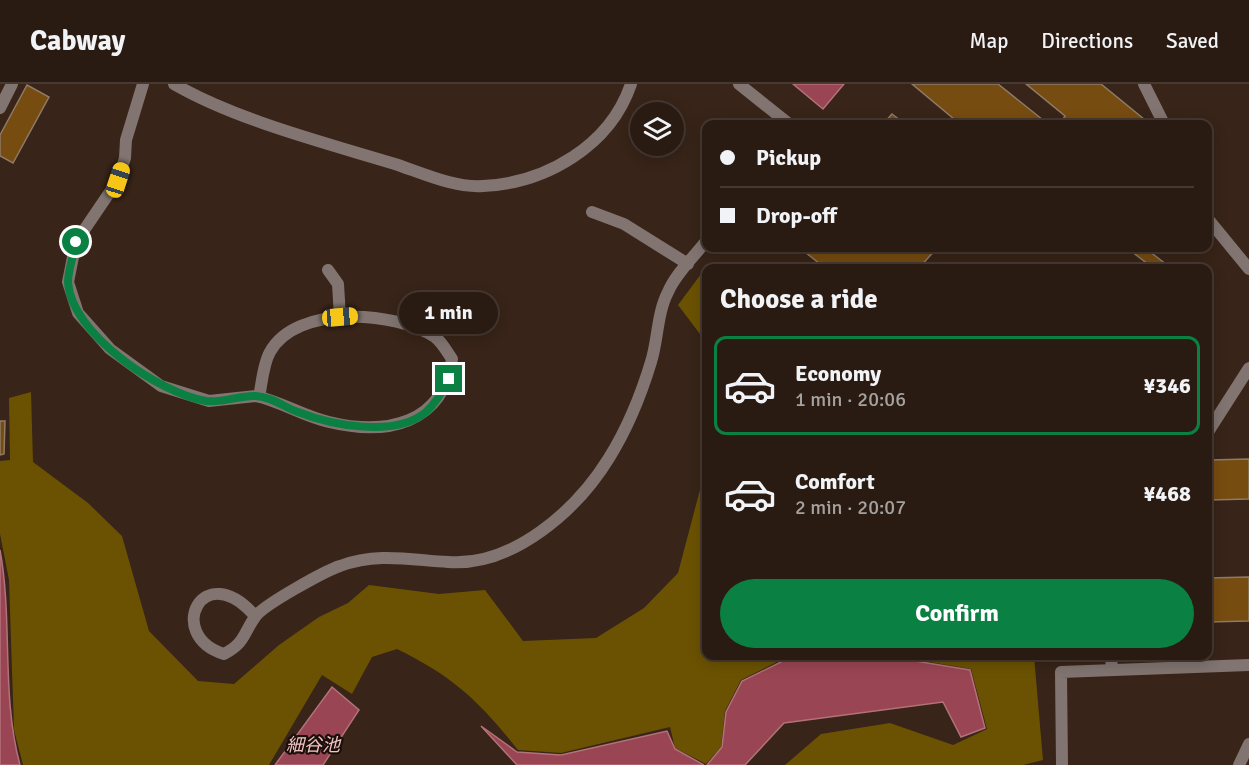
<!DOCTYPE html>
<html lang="en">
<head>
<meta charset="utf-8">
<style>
	body { margin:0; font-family:Signika,"Noto Sans JP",sans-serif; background:#362820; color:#f1f3f6; height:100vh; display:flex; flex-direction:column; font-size:22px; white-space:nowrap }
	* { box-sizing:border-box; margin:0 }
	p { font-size:20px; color:#a5a19f }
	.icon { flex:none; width:33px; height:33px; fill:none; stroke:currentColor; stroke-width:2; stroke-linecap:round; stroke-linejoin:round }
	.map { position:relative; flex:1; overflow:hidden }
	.drawer { position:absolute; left:702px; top:180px; width:510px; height:396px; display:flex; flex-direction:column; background:#2a1b12; border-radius:12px; box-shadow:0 3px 15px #0003,0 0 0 2px #463932 }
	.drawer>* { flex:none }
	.banner { position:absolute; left:702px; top:36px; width:510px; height:132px; border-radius:12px; box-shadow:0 3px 15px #0003,0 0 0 2px #463932; display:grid; align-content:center; height:132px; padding:0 18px; background:#2a1b12 }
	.buttons { position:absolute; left:630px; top:18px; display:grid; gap:12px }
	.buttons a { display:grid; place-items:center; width:54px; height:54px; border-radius:50%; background:#2a1b12; box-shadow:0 3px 15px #0003,0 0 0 2px #463932; font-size:30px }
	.end { position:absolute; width:27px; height:27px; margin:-14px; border:8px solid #0b8043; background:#fff; box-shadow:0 0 0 3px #fff }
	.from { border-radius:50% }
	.bubble { position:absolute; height:42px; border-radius:21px; background:#2a1b12; box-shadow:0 3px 15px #0003,0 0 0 2px #463932; font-size:20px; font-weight:700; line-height:42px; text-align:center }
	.car { position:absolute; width:18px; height:36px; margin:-18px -9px; border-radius:8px; box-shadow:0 0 4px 2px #0007; background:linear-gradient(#f5c518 24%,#345 0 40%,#f5c518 0 76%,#345 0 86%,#f5c518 0) }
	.banner b { display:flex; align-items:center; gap:21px; height:57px; font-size:22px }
	.banner b+b { border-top:2px solid #463932 }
	.banner i { width:15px; height:15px; background:#f1f3f6 }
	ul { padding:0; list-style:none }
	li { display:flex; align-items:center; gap:18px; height:99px; margin:0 12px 9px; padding:0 6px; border:3px solid transparent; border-radius:12px }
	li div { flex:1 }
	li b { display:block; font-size:22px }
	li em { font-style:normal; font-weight:700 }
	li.current { border-color:#0b8043 }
	li>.icon { width:54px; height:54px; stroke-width:1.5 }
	h2 { padding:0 18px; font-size:27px; line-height:72px }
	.action { display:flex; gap:12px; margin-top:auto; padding:12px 18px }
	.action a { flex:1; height:69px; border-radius:36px; background:#0b8043; color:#fff; font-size:24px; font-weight:700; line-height:69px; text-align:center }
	header { display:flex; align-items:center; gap:36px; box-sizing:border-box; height:84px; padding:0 30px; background:#2a1b12; border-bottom:2px solid #463932 }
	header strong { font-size:28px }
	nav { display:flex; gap:33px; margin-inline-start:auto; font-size:21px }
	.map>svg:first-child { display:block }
</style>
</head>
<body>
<header>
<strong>Cabway</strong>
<nav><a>Map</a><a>Directions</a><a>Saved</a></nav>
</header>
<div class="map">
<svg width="1249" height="681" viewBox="0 0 1249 681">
	<rect width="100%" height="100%" fill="#382418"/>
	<!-- forest -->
	<path fill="#6b5202" d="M 704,186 L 706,187 L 706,258 L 678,221 Z
		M 31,308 L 33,378 L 88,419 L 122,452 L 149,547 L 198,597 L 234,600 L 279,561 L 319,533 L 348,519 L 369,501 L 439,510 L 485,506 L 523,557 L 596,554 L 644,524 L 678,489 L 706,383 L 706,572 L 846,572 L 785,574 L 741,596 L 725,627 L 721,663 L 706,680 L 675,664 L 670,643 L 561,669 L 518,666 C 479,617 454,593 397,565 L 372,573 L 352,610 L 322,591 L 269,681 L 23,681 L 14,646 L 9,496 L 0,450 L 0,377 L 10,376 L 9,314 Z
		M 894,572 L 1034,572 L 1043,676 L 1023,681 L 785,681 L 821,650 L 890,639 L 953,661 L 987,645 L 971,585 Z"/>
	<!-- water -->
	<path fill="#9a4553" stroke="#b17279" stroke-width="1.5" d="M 793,0 L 844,0 L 823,25 Z
		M 0,466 C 13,537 1,611 20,681 L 0,681 Z
		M 885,572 L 970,586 L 985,644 L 961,653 L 943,618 L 784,639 L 745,681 L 707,681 L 722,663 L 726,628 L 742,597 L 785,576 Z
		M 332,603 L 359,626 L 323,681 L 275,681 Z
		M 481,642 L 517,668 L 561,671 L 667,647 L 675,665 L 704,681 L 517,681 Z"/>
	<!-- building -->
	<path fill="#774c10" stroke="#8e7b67" stroke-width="1.5" d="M 912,0 L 998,0 L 1048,40 L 960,40 Z
		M 1026,0 L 1101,0 L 1150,40 L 1060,40 L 1065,32 Z
		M 27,1 L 49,13 L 13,79 L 0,72 L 0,51 Z
		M 892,30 L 905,40 L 883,40 Z
		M 800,164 L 937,164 L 919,184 L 825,184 Z
		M 1127,164 L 1145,164 L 1171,184 L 1153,184 Z
		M 0,337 L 5,337 L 4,370 L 0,371 Z
		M 1249,375 L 1249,415 L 1210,416 L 1209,376 Z
		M 1249,493 L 1249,537 L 1208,538 L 1208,494 Z"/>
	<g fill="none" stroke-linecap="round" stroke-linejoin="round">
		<!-- service -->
		<path stroke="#817471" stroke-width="12" d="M 143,0 L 126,56 L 125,74 L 118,96 L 76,158 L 68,198 L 78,229 L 110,265 L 161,302 L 209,317 L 256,312 C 282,318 303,332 329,338 C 387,352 443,340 452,275 C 447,268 442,258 435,253 C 396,227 296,220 270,268 C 263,280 262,299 259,313
			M 592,128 L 624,140 L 688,180
			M 328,186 L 338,200 L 340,233"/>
		<!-- minor -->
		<path stroke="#817471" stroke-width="12" d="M 739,0 L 789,40
			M 1144,0 L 1164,40
			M 0,24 L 12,0
			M 1208,135 L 1249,185
			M 1208,348 L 1249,284
			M 255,532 C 203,472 164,551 224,570 C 245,559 243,550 255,533 C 263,521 325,487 340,482 C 377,468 411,476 448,478 C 513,483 577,426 609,374 C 627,345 641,311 651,278 C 658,256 657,229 668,208 C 676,189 694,173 706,157
			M 1111,572 L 1112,586
			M 1239,681 L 1249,660"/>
		<!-- tertiary -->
		<path stroke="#817471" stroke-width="12" d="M 174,0 C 236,36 326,59 395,80 C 422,89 454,104 483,102 C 546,99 610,62 631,0
			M 1062,681 L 1061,588 L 1249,581"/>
	</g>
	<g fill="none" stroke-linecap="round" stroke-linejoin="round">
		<!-- route -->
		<path stroke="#0b8043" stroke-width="8" d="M 76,158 C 74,170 68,186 68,198 C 71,250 159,309 206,317 C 223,319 240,311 256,312 C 272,313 284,323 298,328 C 331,341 395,354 426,328 C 436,319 443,307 449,295"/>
	</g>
	<g text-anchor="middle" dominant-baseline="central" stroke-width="4.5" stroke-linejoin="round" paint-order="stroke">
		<!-- water labels -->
		<g font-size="18" font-style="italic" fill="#f4c1c6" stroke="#19100a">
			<text x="313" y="661">細谷池</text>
		</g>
	</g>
</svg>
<div class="buttons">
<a><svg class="icon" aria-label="layers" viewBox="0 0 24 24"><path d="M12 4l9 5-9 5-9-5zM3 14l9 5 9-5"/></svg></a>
</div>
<i class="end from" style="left:76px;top:158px"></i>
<i class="end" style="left:449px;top:295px"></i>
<div class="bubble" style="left:399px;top:208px;width:99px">1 min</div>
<i class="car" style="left:118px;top:96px;rotate:18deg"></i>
<i class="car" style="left:340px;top:233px;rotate:85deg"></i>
<div class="banner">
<b><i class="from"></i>Pickup</b>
<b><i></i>Drop-off</b>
</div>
<section class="drawer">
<h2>Choose a ride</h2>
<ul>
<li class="current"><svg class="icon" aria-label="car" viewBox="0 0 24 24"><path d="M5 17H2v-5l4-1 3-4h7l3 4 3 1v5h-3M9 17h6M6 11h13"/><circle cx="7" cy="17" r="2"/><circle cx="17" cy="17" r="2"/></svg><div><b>Economy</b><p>1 min · 20:06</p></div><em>¥346</em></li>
<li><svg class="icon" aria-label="car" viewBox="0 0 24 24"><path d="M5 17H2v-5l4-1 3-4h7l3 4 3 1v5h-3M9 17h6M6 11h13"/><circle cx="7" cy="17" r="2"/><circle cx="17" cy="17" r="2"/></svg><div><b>Comfort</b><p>2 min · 20:07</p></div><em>¥468</em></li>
</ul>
<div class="action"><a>Confirm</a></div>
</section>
</div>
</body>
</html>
